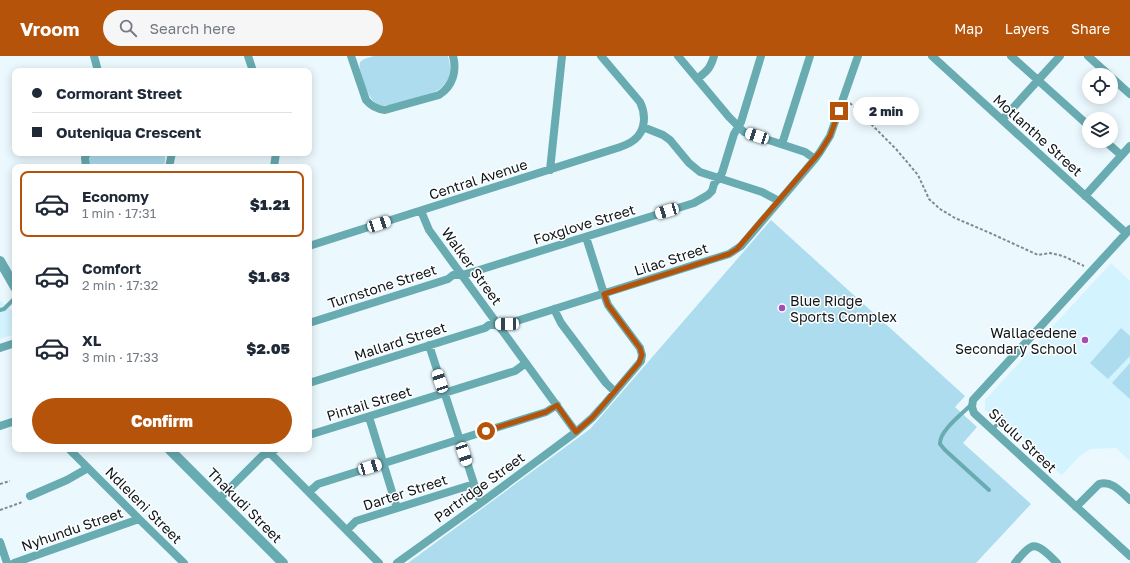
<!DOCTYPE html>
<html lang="en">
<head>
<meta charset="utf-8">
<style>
	body { margin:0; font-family:"Golos Text",sans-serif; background:#f6f6f7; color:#1f2937; height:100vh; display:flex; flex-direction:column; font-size:15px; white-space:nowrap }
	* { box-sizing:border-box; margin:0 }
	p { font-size:13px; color:#747a83 }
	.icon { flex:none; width:22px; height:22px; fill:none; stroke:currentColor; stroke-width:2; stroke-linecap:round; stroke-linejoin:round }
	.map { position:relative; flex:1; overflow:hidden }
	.panel { position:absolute; left:12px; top:108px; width:300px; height:288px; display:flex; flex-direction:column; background:#fff; border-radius:8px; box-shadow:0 2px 10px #0003 }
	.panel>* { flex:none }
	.guide { position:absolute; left:12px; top:12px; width:300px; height:88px; border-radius:8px; box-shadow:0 2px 10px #0003; display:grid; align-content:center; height:88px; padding:0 20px; background:#fff }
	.fabs { position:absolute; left:1082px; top:12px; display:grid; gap:8px }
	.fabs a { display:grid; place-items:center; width:36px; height:36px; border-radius:50%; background:#fff; box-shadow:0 2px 10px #0003; font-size:20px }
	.end { position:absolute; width:18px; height:18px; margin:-9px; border:5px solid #b45309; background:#fff; box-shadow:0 0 0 2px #fff }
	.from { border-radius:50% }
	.bubble { position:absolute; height:28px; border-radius:14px; background:#fff; box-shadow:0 2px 10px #0003; font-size:13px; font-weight:800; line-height:28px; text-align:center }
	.car { position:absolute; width:12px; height:24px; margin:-12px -6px; border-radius:5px; box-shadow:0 0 3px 1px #0007; background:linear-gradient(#fff 24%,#345 0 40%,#fff 0 76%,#345 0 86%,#fff 0) }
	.guide b { display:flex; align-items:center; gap:14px; height:38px; font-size:15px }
	.guide b+b { border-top:1px solid #e0e1e3 }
	.guide i { width:10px; height:10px; background:#1f2937 }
	ul { padding:7px 0 0; list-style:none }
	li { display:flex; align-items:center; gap:12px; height:66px; margin:0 8px 6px; padding:0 12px; border:2px solid transparent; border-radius:8px }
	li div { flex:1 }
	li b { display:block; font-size:15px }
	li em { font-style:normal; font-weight:800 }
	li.active { border-color:#b45309 }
	li>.icon { width:36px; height:36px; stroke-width:1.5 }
	.primary-button { display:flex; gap:8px; margin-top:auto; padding:8px 20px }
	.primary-button a { flex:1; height:46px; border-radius:24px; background:#b45309; color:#fff; font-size:16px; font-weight:800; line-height:46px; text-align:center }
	header { display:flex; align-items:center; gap:24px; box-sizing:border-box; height:56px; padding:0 20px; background:#b45309; color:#fff }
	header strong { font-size:19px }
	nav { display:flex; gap:22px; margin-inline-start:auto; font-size:14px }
	.search { width:280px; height:36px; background:#f6f6f7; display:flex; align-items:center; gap:10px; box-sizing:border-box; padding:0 14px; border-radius:22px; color:#747a83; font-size:15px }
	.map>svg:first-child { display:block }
</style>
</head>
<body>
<header>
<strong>Vroom</strong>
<div class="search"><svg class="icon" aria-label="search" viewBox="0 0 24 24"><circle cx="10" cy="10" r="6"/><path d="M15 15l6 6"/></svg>Search here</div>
<nav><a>Map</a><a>Layers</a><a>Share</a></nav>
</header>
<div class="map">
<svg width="1130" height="507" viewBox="0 0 1130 507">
	<rect width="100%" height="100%" fill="#ebf9fe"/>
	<!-- built -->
	<path fill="#d3f3ff" d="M 1111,207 L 1130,225 L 1130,405 L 1116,392 L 1091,393 L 1081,399 L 1062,419 L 1053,412 L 1054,411 L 999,359 L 991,359 L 985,354 L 985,344 Z
		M 0,244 L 15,258 L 15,278 L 0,283 Z"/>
	<!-- green -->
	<path fill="#acdcee" d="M 374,0 L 448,0 C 452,16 451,25 437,35 C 424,39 391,52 380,49 C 371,46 368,37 365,30 C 363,22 358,14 360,6 L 364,3 Z
		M 90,97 L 165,97 L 165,105 L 163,111 L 90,111 L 89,107 Z
		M 771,164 L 965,340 L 955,351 L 977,371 L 963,387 L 1031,448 L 976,507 L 408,507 L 590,373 Z
		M 1121,272 L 1130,280 L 1130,300 L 1108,323 L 1090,307 Z
		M 1130,307 L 1130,343 L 1112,327 Z"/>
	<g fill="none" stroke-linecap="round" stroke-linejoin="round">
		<!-- path -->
		<path stroke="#808b8f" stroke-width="2" stroke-dasharray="3 2" stroke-linecap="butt" d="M 850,47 L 896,93 L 918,119 L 929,143 L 940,153 L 955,162 L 990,177 L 1038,199 L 1050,197 L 1063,200 L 1084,210
			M 0,428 L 10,425
			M 0,454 L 20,447 L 23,445"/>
		<!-- service -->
		<path stroke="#68abb1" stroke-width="4" d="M 0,254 L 4,253 L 15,242
			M 972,348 C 963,357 939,375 940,388 L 945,394 L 989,434
			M 992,374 L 1002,363"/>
		<!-- minor -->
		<path stroke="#68abb1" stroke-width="8" d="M 94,0 L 98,15
			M 248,0 L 253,15
			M 351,0 L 366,44 C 371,50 376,53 385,54 L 439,39 C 453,30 457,15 453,0
			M 678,0 L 729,61 L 744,76 L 805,96 L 815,103 L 820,96 L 830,80 L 858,0
			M 932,0 L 1126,177
			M 1011,0 L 1089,70
			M 1088,0 L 1109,19
			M 1111,21 L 1130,38
			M 697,23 C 707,15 710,13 714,0
			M 1002,64 L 1060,0
			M 643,71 L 663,79 L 670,84 L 689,107 L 700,116 L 762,136 L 779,145
			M 1105,85 L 1121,99
			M 782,88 L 810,0
			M 86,111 L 85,102 L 87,97
			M 169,111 L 172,97
			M 274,111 L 276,97
			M 550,114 L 562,0
			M 1085,140 L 1130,90
			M 421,155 L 429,174 L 576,376
			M 1130,173 L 973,344 L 972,351 L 974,357 L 1130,500
			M 309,190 L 614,93 C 621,91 629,88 634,84 C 646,75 646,58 640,46 L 601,0
			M 554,253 L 561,267 L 606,327 L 615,336
			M 309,267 L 442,225 L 448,223 L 453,219 L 462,219 L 476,215 L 694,147 L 708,139 L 712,135 L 714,128 L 722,117 L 734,78 L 741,66 L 761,0
			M 429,289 L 478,440 L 482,446
			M 0,292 L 15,287
			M 309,327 L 485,272 L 489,269 L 507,268 L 729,198 L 741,190 L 815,103
			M 369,361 L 397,452
			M 0,370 L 15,365
			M 309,379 L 515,315 L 526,307
			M 69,393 L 139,463 L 184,507
			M 266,393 L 379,507
			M 309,436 L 318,428 L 546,356 L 557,349
			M 30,440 L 67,424 L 88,412
			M 219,443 L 262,400 L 276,393
			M 1076,451 L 1099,428 C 1112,424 1121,436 1130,444
			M 347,474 L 356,465 L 474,428
			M 0,486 L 7,507
			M 14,507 L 139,463
			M 397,507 L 482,446 L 576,376 L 592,362 L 603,350 L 641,305 L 642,299 L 640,292 L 608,249 L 605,241 L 586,181
			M 1015,507 C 1019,502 1025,494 1031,491 C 1039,487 1052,502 1057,507"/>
		<!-- tertiary -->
		<path stroke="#68abb1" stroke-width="10" d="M 0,205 L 15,231
			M 169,393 L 283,507"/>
	</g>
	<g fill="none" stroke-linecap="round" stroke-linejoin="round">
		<!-- route -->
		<path stroke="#b45309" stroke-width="5" d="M 486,375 L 546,356 L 557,349 L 576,376 L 592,362 L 639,307 L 642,299 L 640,292 L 608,249 L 604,238 L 729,198 L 737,193 L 820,96 L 830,80 L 839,55"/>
	</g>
	<!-- markers -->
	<g fill="#a74bb6" stroke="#fff" stroke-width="1.5">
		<circle cx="782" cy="252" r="4"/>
		<circle cx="1085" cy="284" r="4"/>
	</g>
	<g text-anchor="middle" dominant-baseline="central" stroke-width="3" stroke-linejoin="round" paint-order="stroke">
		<!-- street labels -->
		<g font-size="14" fill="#0e1619" stroke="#fff">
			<text transform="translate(1038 79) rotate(42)">Motlanthe Street</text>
			<text transform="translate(478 123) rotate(-18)">Central Avenue</text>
			<text transform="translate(584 168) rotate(-17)">Foxglove Street</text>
			<text transform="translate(671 203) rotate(-18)">Lilac Street</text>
			<text transform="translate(472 210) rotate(54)">Walker Street</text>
			<text transform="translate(382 230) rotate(-18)">Turnstone Street</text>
			<text transform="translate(400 285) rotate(-18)">Mallard Street</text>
			<text transform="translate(369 347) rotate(-17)">Pintail Street</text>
			<text transform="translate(1023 384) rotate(43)">Sisulu Street</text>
			<text transform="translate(479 431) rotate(-36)">Partridge Street</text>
			<text transform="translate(405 436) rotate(-18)">Darter Street</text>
			<text transform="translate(144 449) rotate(45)">Ndleleni Street</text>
			<text transform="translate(245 449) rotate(45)">Thakudi Street</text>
			<text transform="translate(72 473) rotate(-19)">Nyhundu Street</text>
		</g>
		<!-- poi labels -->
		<g font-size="14" fill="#0e1619" stroke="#fff" text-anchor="start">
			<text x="790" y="244">Blue Ridge<tspan x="790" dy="16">Sports Complex</tspan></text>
			<text x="1077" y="276" text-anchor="end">Wallacedene<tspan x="1077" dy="16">Secondary School</tspan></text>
		</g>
	</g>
</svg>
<div class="fabs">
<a><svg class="icon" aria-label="locate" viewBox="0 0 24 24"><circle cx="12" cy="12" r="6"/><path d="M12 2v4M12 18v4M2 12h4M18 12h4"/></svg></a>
<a><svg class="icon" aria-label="layers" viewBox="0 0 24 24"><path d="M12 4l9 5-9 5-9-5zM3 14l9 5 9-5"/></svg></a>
</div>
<i class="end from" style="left:486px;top:375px"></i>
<i class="end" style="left:839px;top:55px"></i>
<div class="bubble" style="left:853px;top:41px;width:66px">2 min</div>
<i class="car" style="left:757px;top:80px;rotate:288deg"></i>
<i class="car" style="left:667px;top:155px;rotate:253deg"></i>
<i class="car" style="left:379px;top:168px;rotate:72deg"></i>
<i class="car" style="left:507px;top:268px;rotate:269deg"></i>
<i class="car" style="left:440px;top:325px;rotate:342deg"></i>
<i class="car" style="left:464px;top:398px;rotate:162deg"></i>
<i class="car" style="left:370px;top:411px;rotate:73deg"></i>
<div class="guide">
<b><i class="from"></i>Cormorant Street</b>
<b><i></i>Outeniqua Crescent</b>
</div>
<section class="panel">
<ul>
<li class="active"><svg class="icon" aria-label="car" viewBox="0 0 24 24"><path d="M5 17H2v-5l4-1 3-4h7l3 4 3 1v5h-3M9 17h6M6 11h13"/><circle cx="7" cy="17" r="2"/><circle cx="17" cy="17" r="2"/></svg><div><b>Economy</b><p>1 min · 17:31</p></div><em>$1.21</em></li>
<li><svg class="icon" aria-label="car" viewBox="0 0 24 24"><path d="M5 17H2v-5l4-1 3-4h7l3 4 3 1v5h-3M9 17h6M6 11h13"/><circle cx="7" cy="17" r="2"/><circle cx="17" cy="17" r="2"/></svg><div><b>Comfort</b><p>2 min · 17:32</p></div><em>$1.63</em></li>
<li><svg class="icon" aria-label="car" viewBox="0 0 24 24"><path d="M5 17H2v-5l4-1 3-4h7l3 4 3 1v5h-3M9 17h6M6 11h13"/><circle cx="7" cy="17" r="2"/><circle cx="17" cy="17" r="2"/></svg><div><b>XL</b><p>3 min · 17:33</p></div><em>$2.05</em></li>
</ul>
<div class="primary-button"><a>Confirm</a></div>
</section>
</div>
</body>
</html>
